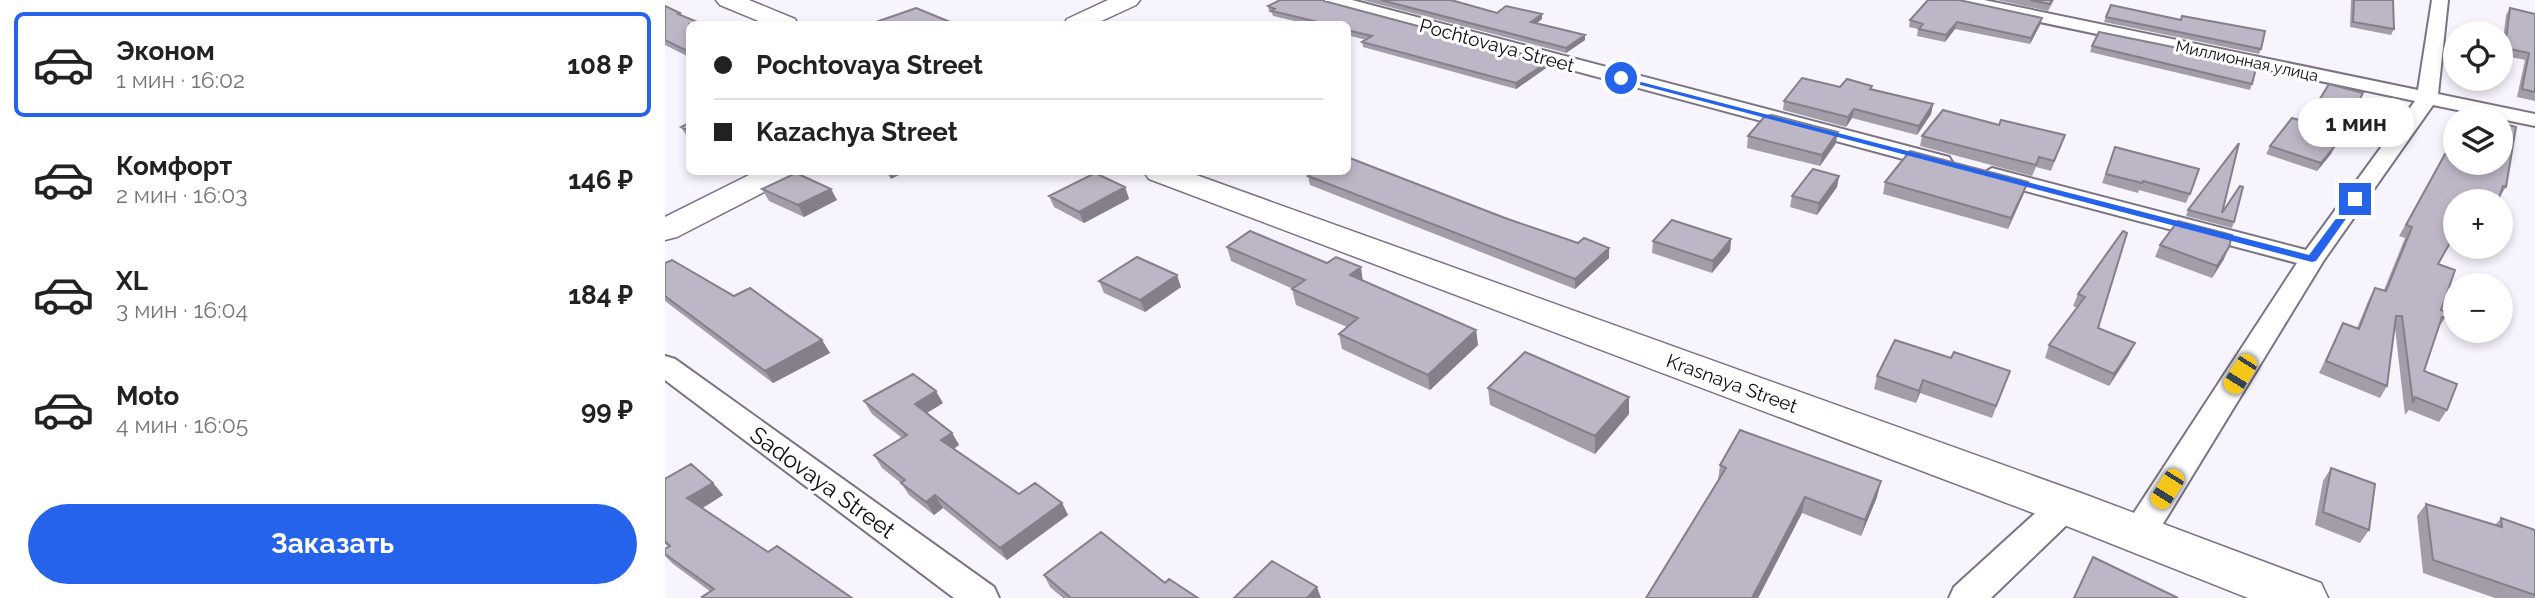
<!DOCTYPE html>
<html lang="ru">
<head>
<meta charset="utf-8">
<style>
	body { margin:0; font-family:Raleway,sans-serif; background:#f2f2f2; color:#222; height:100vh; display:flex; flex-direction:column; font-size:26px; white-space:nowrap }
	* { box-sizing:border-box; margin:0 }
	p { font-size:23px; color:#767676 }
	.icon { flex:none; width:38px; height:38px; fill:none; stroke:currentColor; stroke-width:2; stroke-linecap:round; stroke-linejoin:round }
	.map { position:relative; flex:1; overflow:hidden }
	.details { display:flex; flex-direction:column; background:#fff; width:665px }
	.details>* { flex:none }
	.banner { position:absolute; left:21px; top:21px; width:665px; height:154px; border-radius:10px; box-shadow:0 4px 10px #0003; display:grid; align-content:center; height:154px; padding:0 28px; background:#fff }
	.tools { position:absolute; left:1778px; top:21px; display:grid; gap:14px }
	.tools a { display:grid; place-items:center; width:70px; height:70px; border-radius:50%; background:#fff; box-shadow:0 4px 10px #0003; font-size:35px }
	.end { position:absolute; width:32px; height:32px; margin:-16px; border:9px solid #2563eb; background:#fff; box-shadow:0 0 0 4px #fff }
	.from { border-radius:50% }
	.bubble { position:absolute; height:49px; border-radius:24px; background:#fff; box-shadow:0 4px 10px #0003; font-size:23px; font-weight:700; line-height:49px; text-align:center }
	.car { position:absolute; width:21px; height:42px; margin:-21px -10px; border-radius:9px; box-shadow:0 0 5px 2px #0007; background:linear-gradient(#f5c518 24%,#345 0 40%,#f5c518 0 76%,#345 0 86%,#f5c518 0) }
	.banner b { display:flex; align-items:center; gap:24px; height:66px; font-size:26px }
	.banner b+b { border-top:2px solid #e0e0e0 }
	.banner i { width:18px; height:18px; background:#222 }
	ul { padding:12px 0 0; list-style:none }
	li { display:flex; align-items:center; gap:21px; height:105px; margin:0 14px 10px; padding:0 14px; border:4px solid transparent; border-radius:10px }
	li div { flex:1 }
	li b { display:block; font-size:26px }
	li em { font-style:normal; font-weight:700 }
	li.current { border-color:#2563eb }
	li>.icon { width:63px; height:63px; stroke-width:1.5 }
	.action { display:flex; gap:14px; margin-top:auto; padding:14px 28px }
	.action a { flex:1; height:80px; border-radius:42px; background:#2563eb; color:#fff; font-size:28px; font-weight:700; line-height:80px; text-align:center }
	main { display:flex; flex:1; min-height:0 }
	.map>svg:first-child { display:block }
</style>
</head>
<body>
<main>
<section class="details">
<ul>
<li class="current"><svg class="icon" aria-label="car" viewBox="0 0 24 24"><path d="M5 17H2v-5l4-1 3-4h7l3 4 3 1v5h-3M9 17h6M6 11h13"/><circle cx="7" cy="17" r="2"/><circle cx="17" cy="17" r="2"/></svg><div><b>Эконом</b><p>1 мин · 16:02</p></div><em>108 ₽</em></li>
<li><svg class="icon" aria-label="car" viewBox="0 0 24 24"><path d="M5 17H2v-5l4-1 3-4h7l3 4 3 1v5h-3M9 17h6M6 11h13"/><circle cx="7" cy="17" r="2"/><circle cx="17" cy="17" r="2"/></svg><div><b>Комфорт</b><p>2 мин · 16:03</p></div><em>146 ₽</em></li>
<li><svg class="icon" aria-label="car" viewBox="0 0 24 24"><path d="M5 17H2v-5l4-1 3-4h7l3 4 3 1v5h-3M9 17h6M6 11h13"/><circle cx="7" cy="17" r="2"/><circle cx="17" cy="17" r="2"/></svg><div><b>XL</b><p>3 мин · 16:04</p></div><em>184 ₽</em></li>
<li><svg class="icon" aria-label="car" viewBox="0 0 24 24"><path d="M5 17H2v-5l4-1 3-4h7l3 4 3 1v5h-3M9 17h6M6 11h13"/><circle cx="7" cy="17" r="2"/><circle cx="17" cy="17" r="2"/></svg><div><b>Moto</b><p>4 мин · 16:05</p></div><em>99 ₽</em></li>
</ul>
<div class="action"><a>Заказать</a></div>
</section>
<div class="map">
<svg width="1870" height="598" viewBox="0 0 1870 598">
	<rect width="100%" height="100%" fill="#f8f4fe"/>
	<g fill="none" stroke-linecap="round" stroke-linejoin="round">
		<defs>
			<path id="street" d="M 659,0 L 687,0 L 1284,157 L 1287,162 L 1284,167 L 1268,167 L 661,4 Z
				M 1286,0 L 1319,0 L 1753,90 L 1767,0 L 1783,0 L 1773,94 L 1870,114 L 1870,126 L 1768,105 L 1659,260 L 1485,545 L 1473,549 L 1461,545 L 1456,535 L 1461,525 L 1632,263 L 1319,180 L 1316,175 L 1327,168 L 1641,250 L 1750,101 L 1294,5 Z
				M 0,356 L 10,359 L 329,587 L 334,598 L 289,598 L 0,380 Z
				M 1400,493 L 1412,497 L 1416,506 L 1412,515 L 1326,598 L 1284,598 L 1289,587 L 1388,497 Z"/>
			<path id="secondary" d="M 51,0 L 84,0 L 130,19 L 133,24 L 101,24 L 55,5 Z
				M 443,0 L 475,0 L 471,5 L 430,24 L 399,24 L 402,19 Z
				M 90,172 L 129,172 L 124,179 L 12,237 L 0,240 L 0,217 Z
				M 479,172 L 523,172 L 1416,493 L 1656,583 L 1663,598 L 1583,598 L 1384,519 L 484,179 Z"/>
		</defs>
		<!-- street casing -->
		<use href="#street" stroke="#7a7382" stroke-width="4"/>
		<!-- secondary casing -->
		<use href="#secondary" stroke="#7a7382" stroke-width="3"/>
		<!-- street -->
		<use href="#street" fill="#fff" fill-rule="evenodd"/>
		<!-- secondary -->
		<use href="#secondary" fill="#fff" fill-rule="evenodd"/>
	</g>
	<!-- wall -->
	<path fill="#a39daa" d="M 697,0 L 786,0 L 832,13 L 877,19 L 872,23 L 920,35 L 920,40 L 901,53 Z
		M 1332,0 L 1389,0 L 1383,11 Z
		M 1686,0 L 1728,0 L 1729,29 L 1726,35 L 1685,27 Z
		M 659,1 L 884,61 L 884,66 L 851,89 L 698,47 L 697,42 L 701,40 L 682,35 L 682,24 L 642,24 L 608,16 L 607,13 L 604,12 L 603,6 Z
		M 1295,1 L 1377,18 L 1375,25 L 1365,44 L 1290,29 L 1280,42 L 1252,36 L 1253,29 L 1244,27 L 1245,20 Z
		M 0,6 L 17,16 L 24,24 L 24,57 L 0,45 Z
		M 1845,8 L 1870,14 L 1870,101 L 1852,97 L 1860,60 L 1836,55 L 1841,15 Z
		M 1517,16 L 1596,49 L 1594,54 L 1439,22 L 1441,17 L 1515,20 Z
		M 1427,46 L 1587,84 L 1585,90 L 1425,52 Z
		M 1175,87 L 1207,89 L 1268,104 L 1266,114 L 1252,135 L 1187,118 L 1181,127 L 1118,110 L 1119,101 Z
		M 1641,122 L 1666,154 L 1652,171 L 1601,154 L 1605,146 Z
		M 24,123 L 24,138 L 23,138 L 16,127 Z
		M 1083,136 L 1171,143 L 1155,166 L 1082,148 Z
		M 1257,136 L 1396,145 L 1386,171 L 1371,167 L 1367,176 L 1255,146 Z
		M 1790,145 L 1790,163 L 1841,187 L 1834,198 L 1790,201 L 1773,264 L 1776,310 L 1781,317 L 1773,328 L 1759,371 L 1782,410 L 1774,422 L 1744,410 L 1740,415 L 1730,328 L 1722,386 L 1715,398 L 1654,373 L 1672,335 L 1678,323 L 1692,328 L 1704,299 L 1710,288 L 1719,290 L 1740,238 L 1734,236 L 1780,154 L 1788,156 Z
		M 1450,147 L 1525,194 L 1521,203 L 1474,190 L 1473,193 L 1437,183 Z
		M 643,176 L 840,218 L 913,243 L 944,248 L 944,258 L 910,289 L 645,185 Z
		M 1174,176 L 1172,187 L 1152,215 L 1125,207 L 1127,196 Z
		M 1220,182 L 1363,182 L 1359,193 L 1343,229 L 1218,194 Z
		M 460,187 L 464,199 L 419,223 L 389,207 L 384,196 Z
		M 97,189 L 166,189 L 172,200 L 139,217 L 104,201 Z
		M 1523,210 L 1557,213 L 1569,222 L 1567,228 L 1521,216 Z
		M 1458,231 L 1433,328 L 1470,343 L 1464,355 L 1444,386 L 1380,358 L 1384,345 L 1412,308 L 1408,306 L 1413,294 Z
		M 1066,239 L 1065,251 L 1047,273 L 987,253 L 988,241 Z
		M 1495,245 L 1559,259 L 1547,278 L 1490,257 Z
		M 562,247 L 698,281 L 811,330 L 813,345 L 765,390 L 677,349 L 674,334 L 682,327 L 631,305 L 627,289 L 628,289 L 566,261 Z
		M 0,263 L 157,340 L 165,353 L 108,383 L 0,301 Z
		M 434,281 L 516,287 L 480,312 L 439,293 Z
		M 1286,358 L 1345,371 L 1327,418 L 1255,393 L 1251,403 L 1209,389 L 1212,376 Z
		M 823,388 L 964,397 L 964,414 L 930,454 L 825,405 Z
		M 199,401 L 278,403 L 262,413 L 287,433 L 294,445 L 289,449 L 354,494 L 397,503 L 403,515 L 342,560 L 278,508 L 269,515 L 244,495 L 236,483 L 217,468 L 209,455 L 237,438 L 207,414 Z
		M 1055,465 L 1212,497 L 1196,536 L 1137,513 L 1093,598 L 981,598 L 1053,481 Z
		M 1666,468 L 1704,530 L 1695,543 L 1650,525 L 1658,481 Z
		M 0,479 L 48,483 L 58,495 L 37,508 L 103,552 L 46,592 L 8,564 L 0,556 L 0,549 L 4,547 L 0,544 Z
		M 1761,504 L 1830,525 L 1836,518 L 1870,530 L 1870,598 L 1830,598 L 1758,573 L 1752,516 Z
		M 379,575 L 500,583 L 533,598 L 398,598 L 385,587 Z"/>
	<!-- shaded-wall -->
	<path fill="#847f8b" d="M 877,14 L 877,19 L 867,27 L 866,22 Z
		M 1377,18 L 1375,25 L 1365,44 L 1366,38 Z
		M 1292,22 L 1290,29 L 1280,42 L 1281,35 Z
		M 920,35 L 920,40 L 901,53 L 901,48 Z
		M 884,61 L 884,66 L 851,89 L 851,83 Z
		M 1698,93 L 1666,154 L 1652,171 L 1656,163 Z
		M 1268,104 L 1266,114 L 1252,135 L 1254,126 Z
		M 1189,109 L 1187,118 L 1181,127 L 1183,117 Z
		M 1173,132 L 1171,143 L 1155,166 L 1157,155 Z
		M 222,172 L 240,172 L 226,179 Z
		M 1174,176 L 1172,187 L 1152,215 L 1154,203 Z
		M 1363,182 L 1359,193 L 1343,229 L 1346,218 Z
		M 460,187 L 464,199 L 419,223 L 414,212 Z
		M 166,189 L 172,200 L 139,217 L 133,205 Z
		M 1066,239 L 1065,251 L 1047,273 L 1048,261 Z
		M 1564,247 L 1559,259 L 1547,278 L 1552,266 Z
		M 944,248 L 944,258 L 910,289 L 910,279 Z
		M 696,267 L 698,282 L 685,275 Z
		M 512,275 L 516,287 L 480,312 L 475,300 Z
		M 811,330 L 813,345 L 765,390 L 763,375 Z
		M 157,340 L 165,353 L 108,383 L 100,371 Z
		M 1470,343 L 1464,355 L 1444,386 L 1449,374 Z
		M 1258,380 L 1255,393 L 1251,403 L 1254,391 Z
		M 271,391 L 278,403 L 257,416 L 250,404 Z
		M 964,397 L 964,414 L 930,454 L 930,436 Z
		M 287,433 L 294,445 L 283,452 L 276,440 Z
		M 1216,481 L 1212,497 L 1196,536 L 1200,520 Z
		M 48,483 L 58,495 L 33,511 L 22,498 Z
		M 270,495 L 278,508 L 269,515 L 261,502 Z
		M 1140,497 L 1137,513 L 1093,598 L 1087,598 Z
		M 397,503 L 403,515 L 342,560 L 335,548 Z
		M 652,587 L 656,598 L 642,598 Z"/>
	<!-- building -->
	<path fill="#bdb6c6" stroke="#847f8b" stroke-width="2" d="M 615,0 L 659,0 L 659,1 L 884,61 L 851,83 L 697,42 L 707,36 L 682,30 L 682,24 L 661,24 L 607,11 L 610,9 L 603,6 Z
		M 716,0 L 786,0 L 832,13 L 841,6 L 877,14 L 866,22 L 920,35 L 901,48 Z
		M 1263,0 L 1294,0 L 1377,18 L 1366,38 L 1292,22 L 1281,35 L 1254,29 L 1258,24 L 1245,20 Z
		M 1365,0 L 1387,0 L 1385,4 Z
		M 1689,0 L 1728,0 L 1729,29 L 1688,22 Z
		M 1446,5 L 1516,20 L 1517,16 L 1600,31 L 1596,49 L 1441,17 Z
		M 0,6 L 15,13 L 13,14 L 37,24 L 24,24 L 24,52 L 0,40 Z
		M 251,8 L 290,24 L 215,24 L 211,22 Z
		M 1845,8 L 1870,14 L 1870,92 L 1857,89 L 1864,53 L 1840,48 Z
		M 1434,32 L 1592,64 L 1587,84 L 1427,46 Z
		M 1137,78 L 1175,87 L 1182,79 L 1207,86 L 1205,89 L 1268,104 L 1254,126 L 1189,109 L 1183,117 L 1119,101 Z
		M 1664,84 L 1698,93 L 1670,146 L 1656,163 L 1605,146 L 1627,118 L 1641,122 Z
		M 1278,110 L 1334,125 L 1336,120 L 1400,135 L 1389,161 L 1374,157 L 1371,165 L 1257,136 Z
		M 1801,114 L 1813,117 L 1801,117 Z
		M 1107,115 L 1173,132 L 1157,155 L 1083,136 L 1100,116 Z
		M 24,123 L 24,131 L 16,127 Z
		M 1836,123 L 1851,127 L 1841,187 L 1838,186 L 1833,201 L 1790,201 L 1790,234 L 1773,264 L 1790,270 L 1776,310 L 1782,312 L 1781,317 L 1777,317 L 1759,371 L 1792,384 L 1782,410 L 1750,397 L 1748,403 L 1737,316 L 1731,316 L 1722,386 L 1661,361 L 1678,323 L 1694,329 L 1710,288 L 1721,291 L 1747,227 L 1741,225 L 1780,154 L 1790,157 L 1790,163 L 1836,163 Z
		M 1574,143 L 1557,213 L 1575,186 L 1578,187 L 1569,222 L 1523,210 Z
		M 1450,147 L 1534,169 L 1525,194 L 1478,181 L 1477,183 L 1441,174 Z
		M 1245,151 L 1363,182 L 1346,218 L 1220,182 Z
		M 682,157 L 840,218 L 913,243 L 919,238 L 944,248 L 910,279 L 643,176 L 650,172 L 682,172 Z
		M 1148,169 L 1174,176 L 1154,203 L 1127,196 Z
		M 131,173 L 166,189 L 133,205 L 97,189 Z
		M 430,173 L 460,187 L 414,212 L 384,196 Z
		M 1007,220 L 1066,239 L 1048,261 L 988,241 Z
		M 1513,221 L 1567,235 L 1564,247 L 1552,266 L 1495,245 Z
		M 585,231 L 662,263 L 671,257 L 696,267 L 685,275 L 811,330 L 763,375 L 674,334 L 693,318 L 627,289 L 640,280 L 562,247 Z
		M 1458,231 L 1462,233 L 1433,328 L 1470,343 L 1449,374 L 1384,345 L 1420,297 L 1413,294 Z
		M 472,257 L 512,275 L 475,300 L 434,281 Z
		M 7,260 L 69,296 L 85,288 L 157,340 L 100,371 L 0,296 L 0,263 Z
		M 1230,340 L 1286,358 L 1289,352 L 1345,371 L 1331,406 L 1258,380 L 1254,391 L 1212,376 Z
		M 860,352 L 964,397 L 930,436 L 823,388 Z
		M 248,374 L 271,391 L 250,404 L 287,433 L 276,440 L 354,494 L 370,483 L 397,503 L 335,548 L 270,495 L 261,502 L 236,483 L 240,480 L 209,455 L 242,435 L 199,401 Z
		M 1075,430 L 1216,481 L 1200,520 L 1140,497 L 1087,598 L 981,598 L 1061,468 L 1055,465 Z
		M 26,464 L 48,483 L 22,498 L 103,552 L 112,546 L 187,598 L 39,598 L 37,597 L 49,589 L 0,554 L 0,549 L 5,546 L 0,541 L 0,479 Z
		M 1666,468 L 1710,484 L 1704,530 L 1658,512 Z
		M 1761,504 L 1837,527 L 1836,518 L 1870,530 L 1870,595 L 1768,560 Z
		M 436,532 L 500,583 L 504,579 L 533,598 L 406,598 L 379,575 Z
		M 1428,557 L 1513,598 L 1409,598 Z
		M 607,561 L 652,587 L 642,598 L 569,598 Z"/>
	<!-- route -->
	<path fill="#2563eb" d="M 953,76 L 1644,255 L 1687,197 L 1695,199 L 1651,261 L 1647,262 L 953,79 Z"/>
	<g text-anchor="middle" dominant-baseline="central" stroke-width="6" stroke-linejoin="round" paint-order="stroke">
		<!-- far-street labels -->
		<g font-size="16" fill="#0d0b11" stroke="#fff">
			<text transform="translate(1582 61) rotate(12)">Миллионная улица</text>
		</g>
		<!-- street labels -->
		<g font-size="19" fill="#0d0b11" stroke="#fff">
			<text transform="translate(832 45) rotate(15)">Pochtovaya Street</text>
			<text transform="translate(1067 383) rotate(20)">Krasnaya Street</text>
		</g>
		<!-- near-street labels -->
		<g font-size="23" fill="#0d0b11" stroke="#fff">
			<text transform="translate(158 482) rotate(36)">Sadovaya Street</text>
		</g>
	</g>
</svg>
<div class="tools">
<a><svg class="icon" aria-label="locate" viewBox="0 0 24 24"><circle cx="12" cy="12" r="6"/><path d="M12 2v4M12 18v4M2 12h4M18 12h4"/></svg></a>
<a><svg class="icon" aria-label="layers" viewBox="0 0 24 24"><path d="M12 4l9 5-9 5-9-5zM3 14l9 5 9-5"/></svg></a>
<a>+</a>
<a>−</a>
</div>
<i class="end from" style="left:956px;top:78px"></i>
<i class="end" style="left:1690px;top:199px"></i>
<div class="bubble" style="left:1633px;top:98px;width:116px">1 мин</div>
<i class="car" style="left:1575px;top:374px;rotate:212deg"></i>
<i class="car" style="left:1502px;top:489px;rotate:212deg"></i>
<div class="banner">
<b><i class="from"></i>Pochtovaya Street</b>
<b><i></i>Kazachya Street</b>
</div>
</div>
</main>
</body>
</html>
